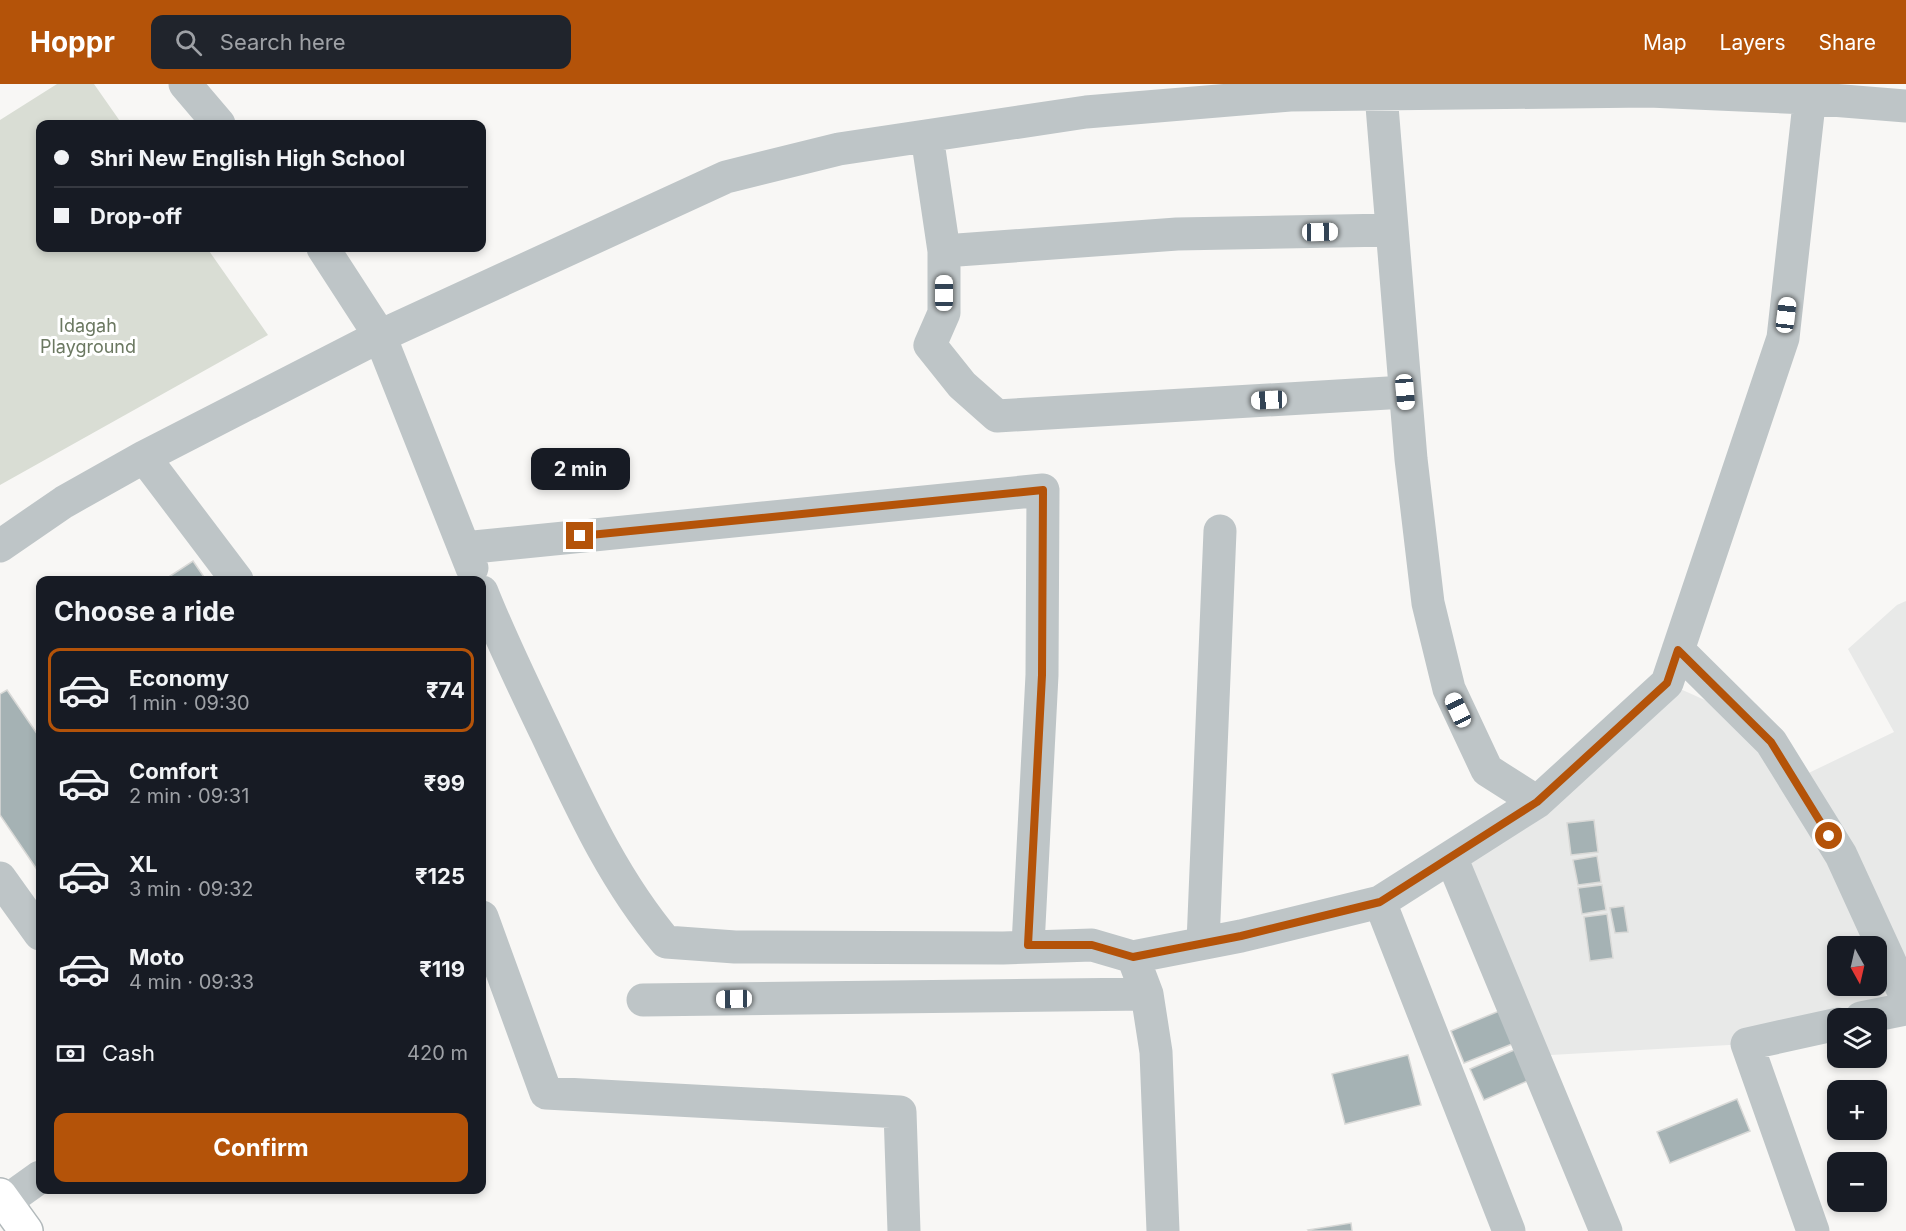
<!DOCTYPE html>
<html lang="en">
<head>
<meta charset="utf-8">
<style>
	body { margin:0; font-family:Inter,sans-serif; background:#20242c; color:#f1f3f6; height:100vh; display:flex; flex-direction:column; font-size:22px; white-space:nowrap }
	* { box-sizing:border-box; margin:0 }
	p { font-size:20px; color:#9ea1a6 }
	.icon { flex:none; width:33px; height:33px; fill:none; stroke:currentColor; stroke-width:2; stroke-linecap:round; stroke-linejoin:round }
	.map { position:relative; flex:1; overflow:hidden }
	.details { position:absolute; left:36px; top:492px; width:450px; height:618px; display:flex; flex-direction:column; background:#171b24; border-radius:12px; box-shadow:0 3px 9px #0003 }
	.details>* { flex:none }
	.banner { position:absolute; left:36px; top:36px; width:450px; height:132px; border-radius:12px; box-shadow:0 3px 9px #0003; display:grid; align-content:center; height:132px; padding:0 18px; background:#171b24 }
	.needle { width:39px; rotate:172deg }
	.controls { position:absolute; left:1827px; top:852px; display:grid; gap:12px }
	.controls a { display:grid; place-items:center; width:60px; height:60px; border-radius:12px; background:#171b24; box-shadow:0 3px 9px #0003; font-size:30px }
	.end { position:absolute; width:27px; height:27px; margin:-14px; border:8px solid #b45309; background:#fff; box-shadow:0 0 0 3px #fff }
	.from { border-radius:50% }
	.bubble { position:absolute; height:42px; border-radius:12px; background:#171b24; box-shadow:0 3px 9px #0003; font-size:20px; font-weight:700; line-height:42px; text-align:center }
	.car { position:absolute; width:18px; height:36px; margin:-18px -9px; border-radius:8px; box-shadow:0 0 4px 2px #0007; background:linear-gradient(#fff 24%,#345 0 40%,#fff 0 76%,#345 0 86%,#fff 0) }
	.banner b { display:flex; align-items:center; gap:21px; height:57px; font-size:22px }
	.banner b+b { border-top:2px solid #363941 }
	.banner i { width:15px; height:15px; background:#f1f3f6 }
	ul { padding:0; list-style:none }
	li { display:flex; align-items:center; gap:18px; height:84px; margin:0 12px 9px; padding:0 6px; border:3px solid transparent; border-radius:12px }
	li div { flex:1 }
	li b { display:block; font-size:22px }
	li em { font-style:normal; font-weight:700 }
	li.active { border-color:#b45309 }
	li>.icon { width:54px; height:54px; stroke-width:1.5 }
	h2 { padding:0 18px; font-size:27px; line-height:72px }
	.pay { display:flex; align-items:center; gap:15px; height:66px; padding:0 18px; font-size:22px }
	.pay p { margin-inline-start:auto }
	.cta { display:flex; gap:12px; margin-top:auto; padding:12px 18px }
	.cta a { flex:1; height:69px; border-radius:12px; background:#b45309; color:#fff; font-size:24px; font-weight:700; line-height:69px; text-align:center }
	header { display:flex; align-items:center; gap:36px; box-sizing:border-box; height:84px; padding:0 30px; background:#b45309; color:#fff }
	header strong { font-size:28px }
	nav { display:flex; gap:33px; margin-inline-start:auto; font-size:21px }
	.search { width:420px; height:54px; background:#20242c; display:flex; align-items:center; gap:15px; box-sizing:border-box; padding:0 21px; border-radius:12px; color:#9ea1a6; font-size:22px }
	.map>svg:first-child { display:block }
</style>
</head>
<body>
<header>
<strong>Hoppr</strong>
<div class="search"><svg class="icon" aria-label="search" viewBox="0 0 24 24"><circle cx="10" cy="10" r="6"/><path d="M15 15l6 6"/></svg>Search here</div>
<nav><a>Map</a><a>Layers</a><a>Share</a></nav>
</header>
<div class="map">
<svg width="1906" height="1147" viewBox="0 0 1906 1147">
	<rect width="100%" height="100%" fill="#f8f7f5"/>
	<!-- built -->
	<path fill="#e8e9e8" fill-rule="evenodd" d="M 1906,517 L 1906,925 L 1747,960 L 1533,972 L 1451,773 L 1667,599 L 1747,635 L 1794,696 L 1894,648 L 1848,565 L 1897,521 ZM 1838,862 L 1876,862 L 1876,902 L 1838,902 Z"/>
	<!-- park -->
	<path fill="#d9ddd4" d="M 57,0 L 94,0 L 122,40 L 40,40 L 40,164 L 207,164 L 268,251 L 0,401 L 0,36 Z"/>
	<!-- building -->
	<path fill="#a5b2b4" stroke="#d9d9d7" stroke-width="1.5" d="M 193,477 L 206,496 L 164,496 Z
		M 7,606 L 40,654 L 40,790 L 0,731 L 0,610 Z
		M 1594,736 L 1598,768 L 1571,771 L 1567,739 Z
		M 1597,772 L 1601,798 L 1578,801 L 1573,776 Z
		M 1602,801 L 1606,826 L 1582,830 L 1578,804 Z
		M 1624,822 L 1628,848 L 1615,849 L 1610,824 Z
		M 1607,830 L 1613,874 L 1590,877 L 1584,833 Z
		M 1504,925 L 1517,958 L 1464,979 L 1451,947 Z
		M 1521,963 L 1534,994 L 1484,1016 L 1470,985 Z
		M 1408,971 L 1421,1021 L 1345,1040 L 1332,990 Z
		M 1737,1015 L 1750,1047 L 1670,1079 L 1657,1048 Z
		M 1351,1139 L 1352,1147 L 1309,1147 L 1308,1146 Z"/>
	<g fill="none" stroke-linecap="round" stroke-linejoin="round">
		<defs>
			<path id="major" d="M 0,1111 L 26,1147"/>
		</defs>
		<!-- major casing -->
		<use href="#major" stroke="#b2b9bb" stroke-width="36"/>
		<!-- minor -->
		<path stroke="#bec5c7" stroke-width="33" d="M 185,0 L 219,40
			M 1381,10 L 1411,375 L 1428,519 L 1449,605 L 1487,686 L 1537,718
			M 1807,14 L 1906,22
			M 927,52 L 944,167 L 944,229 L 930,261 L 962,301 L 997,332 L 1405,308
			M 323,164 L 380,252 L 472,484
			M 944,167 L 1177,150 L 1391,146
			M 144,373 L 237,496
			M 0,462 L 64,418 L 144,373 L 380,252 L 726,93 L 839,65 L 1086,28 L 1290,11 L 1649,7 L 1807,14 L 1809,20 L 1783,254 L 1667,599 L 1537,718 L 1380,818 L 1241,852 L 1133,873
			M 464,464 L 1043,406 L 1042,591 L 1028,861
			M 482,508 C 501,556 524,603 546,649 C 581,723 613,795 666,858 L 735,863 L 1003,864 L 1092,861 L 1133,873 L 1147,910
			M 1678,566 L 1771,658 L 1841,771 L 1906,913
			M 1451,773 L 1606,1147
			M 0,794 L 40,850
			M 1380,818 L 1509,1147
			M 482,833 L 546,1009 L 900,1028 L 904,1147
			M 1203,859 L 1220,447
			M 643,916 L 1147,910 L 1156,968 L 1163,1147
			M 1861,934 L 1906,925
			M 5,1118 L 40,1093
			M 1813,1147 L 1747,960 L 1838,940"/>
		<!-- major -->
		<use href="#major" stroke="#fff" stroke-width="33"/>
	</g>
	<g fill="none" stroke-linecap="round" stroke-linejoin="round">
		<!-- route -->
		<path stroke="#b45309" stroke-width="8" d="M 580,452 L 1043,406 L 1042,591 L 1028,861 L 1092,861 L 1133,873 L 1241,852 L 1380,818 L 1537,718 L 1667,599 L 1678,566 L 1771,658 L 1829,752"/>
	</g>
	<g text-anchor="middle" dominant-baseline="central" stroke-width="6" stroke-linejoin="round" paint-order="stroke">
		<!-- park labels -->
		<g font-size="18" fill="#6b7861" stroke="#fff">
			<text x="88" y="241">Idagah<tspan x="88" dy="21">Playground</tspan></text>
		</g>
	</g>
</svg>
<div class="controls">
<a><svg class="needle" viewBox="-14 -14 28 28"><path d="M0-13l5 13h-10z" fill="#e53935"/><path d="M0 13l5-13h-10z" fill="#9ea1a6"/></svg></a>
<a><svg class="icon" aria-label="layers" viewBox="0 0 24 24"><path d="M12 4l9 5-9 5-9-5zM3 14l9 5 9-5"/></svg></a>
<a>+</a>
<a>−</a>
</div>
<i class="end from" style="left:1829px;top:752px"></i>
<i class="end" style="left:580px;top:452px"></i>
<div class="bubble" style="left:531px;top:364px;width:99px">2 min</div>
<i class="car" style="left:1320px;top:148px;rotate:89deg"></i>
<i class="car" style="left:944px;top:209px;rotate:0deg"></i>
<i class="car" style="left:1786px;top:231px;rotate:7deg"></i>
<i class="car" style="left:1405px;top:308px;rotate:175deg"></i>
<i class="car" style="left:1269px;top:316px;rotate:267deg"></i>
<i class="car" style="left:1458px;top:626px;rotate:335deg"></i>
<i class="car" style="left:734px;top:915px;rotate:269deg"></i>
<div class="banner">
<b><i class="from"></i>Shri New English High School</b>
<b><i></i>Drop-off</b>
</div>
<section class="details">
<h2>Choose a ride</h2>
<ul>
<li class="active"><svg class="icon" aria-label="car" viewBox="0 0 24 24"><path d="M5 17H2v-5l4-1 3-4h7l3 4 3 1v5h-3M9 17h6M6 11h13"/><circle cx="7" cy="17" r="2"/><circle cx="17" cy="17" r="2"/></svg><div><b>Economy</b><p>1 min · 09:30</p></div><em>₹74</em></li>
<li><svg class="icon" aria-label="car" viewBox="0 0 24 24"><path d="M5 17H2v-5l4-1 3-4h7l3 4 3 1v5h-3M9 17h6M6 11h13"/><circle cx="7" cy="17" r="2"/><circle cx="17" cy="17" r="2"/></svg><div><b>Comfort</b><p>2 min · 09:31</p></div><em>₹99</em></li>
<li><svg class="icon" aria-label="car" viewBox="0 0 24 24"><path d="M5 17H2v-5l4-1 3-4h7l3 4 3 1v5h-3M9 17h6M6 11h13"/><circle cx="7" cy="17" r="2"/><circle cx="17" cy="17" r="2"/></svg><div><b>XL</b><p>3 min · 09:32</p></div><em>₹125</em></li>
<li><svg class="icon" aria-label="car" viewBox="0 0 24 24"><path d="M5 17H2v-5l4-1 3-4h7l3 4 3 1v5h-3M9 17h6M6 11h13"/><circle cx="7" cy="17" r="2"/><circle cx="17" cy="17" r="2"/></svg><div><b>Moto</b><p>4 min · 09:33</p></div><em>₹119</em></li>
</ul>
<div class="pay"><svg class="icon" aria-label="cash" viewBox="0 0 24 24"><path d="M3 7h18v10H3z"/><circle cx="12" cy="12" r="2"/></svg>Cash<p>420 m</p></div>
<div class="cta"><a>Confirm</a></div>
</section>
</div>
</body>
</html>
